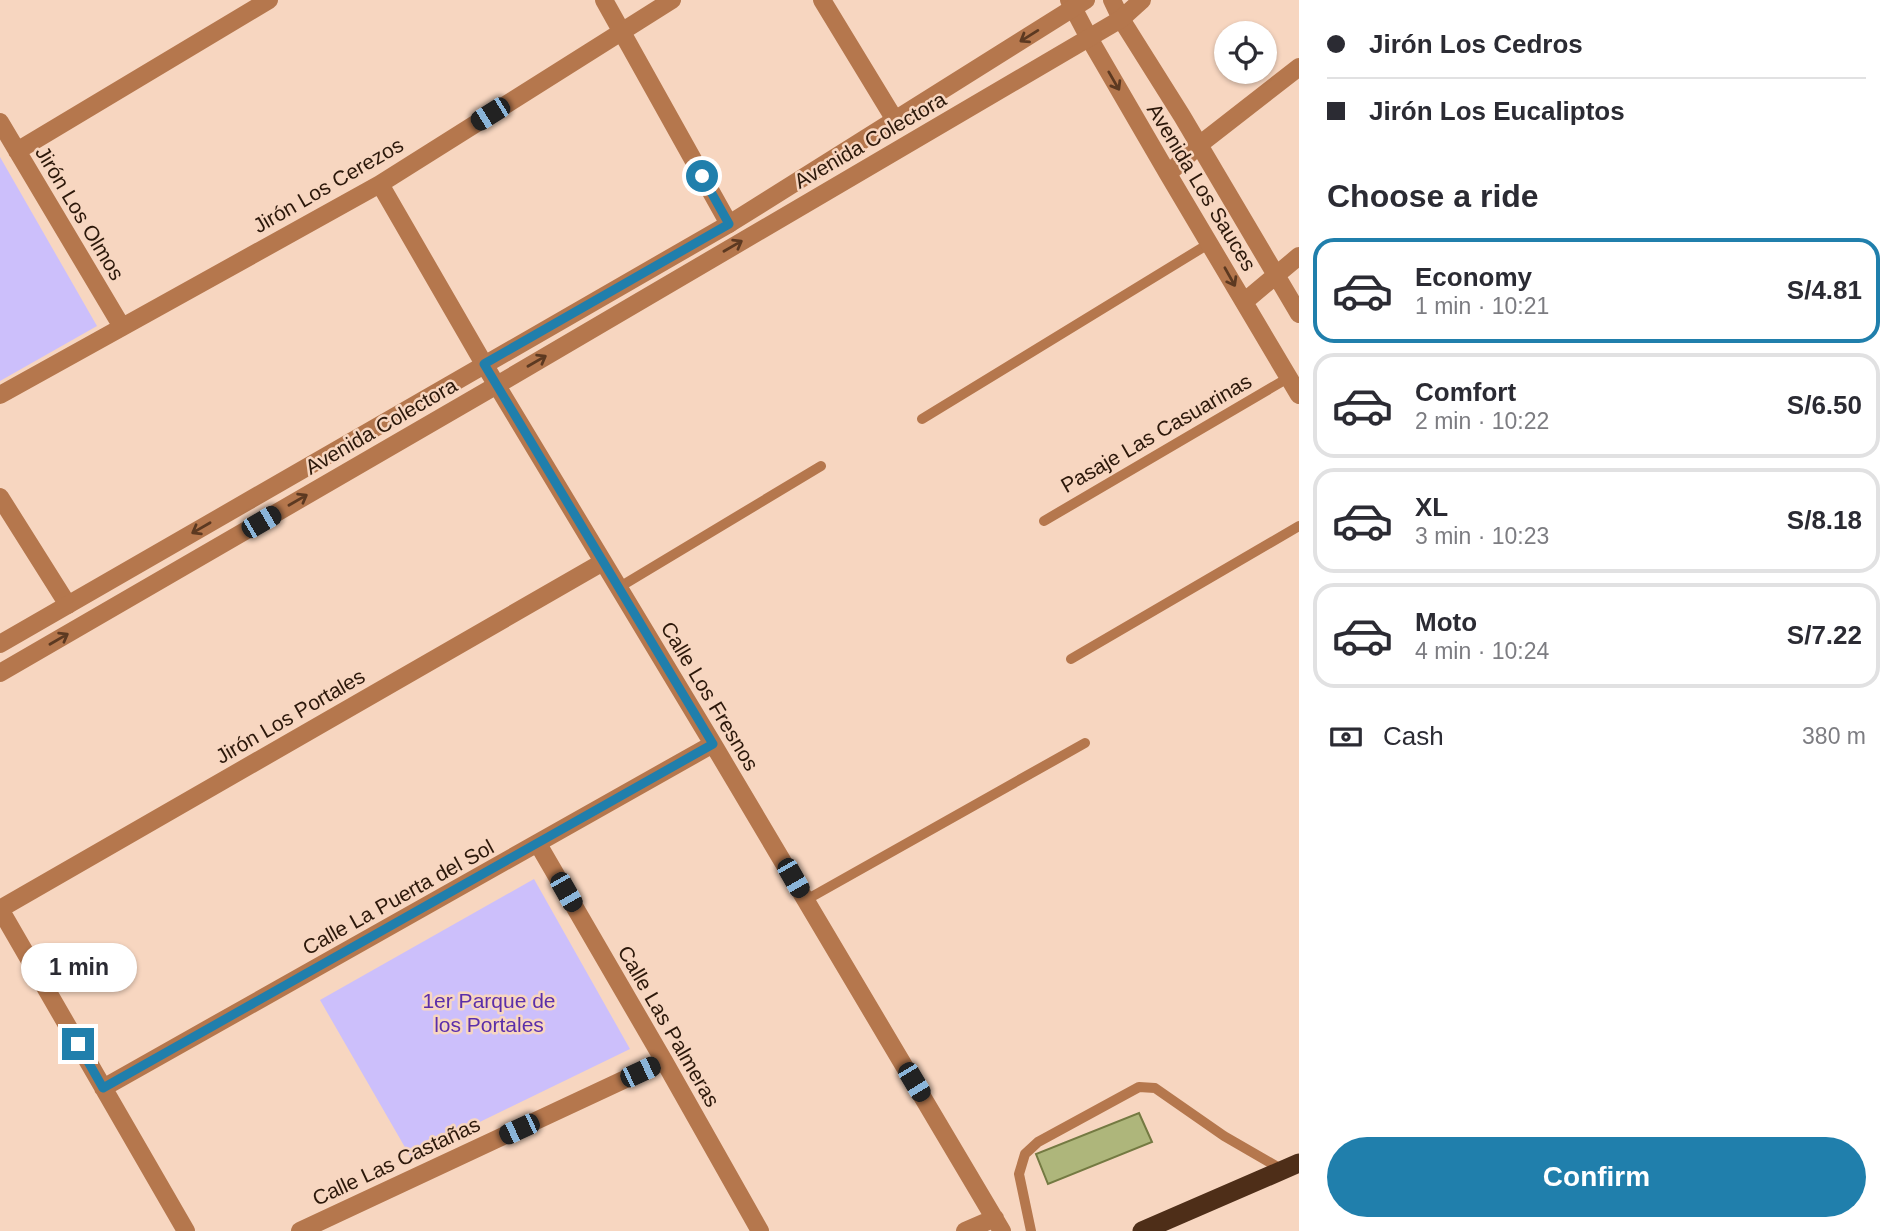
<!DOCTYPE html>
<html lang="en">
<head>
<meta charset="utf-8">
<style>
	body { margin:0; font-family:Helvetica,sans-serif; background:#f7f7f7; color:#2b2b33; height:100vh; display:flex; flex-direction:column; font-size:26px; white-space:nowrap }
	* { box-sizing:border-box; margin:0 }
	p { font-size:23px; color:#7c7c81 }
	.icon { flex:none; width:38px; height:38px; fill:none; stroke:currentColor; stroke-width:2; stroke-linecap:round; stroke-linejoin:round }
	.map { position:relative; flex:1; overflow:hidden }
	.panel { display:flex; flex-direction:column; background:#fff; width:595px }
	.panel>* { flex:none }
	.banner { display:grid; align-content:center; height:154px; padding:0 28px; background:#fff }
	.fabs { position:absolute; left:1214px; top:21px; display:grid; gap:14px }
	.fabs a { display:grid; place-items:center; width:63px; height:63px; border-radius:50%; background:#fff; box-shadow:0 2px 5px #0004; font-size:35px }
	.end { position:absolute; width:32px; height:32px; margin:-16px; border:9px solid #207fac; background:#fff; box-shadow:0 0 0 4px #fff }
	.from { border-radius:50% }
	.bubble { position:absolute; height:49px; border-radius:24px; background:#fff; box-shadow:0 2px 5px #0004; font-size:23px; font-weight:700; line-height:49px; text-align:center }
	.car { position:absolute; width:21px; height:42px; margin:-21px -10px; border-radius:9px; box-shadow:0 0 5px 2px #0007; background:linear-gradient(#222 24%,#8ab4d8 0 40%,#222 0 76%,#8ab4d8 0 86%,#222 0) }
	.banner b { display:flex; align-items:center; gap:24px; height:66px; font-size:26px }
	.banner b+b { border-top:2px solid #e1e1e2 }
	.banner i { width:18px; height:18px; background:#2b2b33 }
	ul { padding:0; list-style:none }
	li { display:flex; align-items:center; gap:21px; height:105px; margin:0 14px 10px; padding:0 14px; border:4px solid #e1e1e2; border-radius:21px }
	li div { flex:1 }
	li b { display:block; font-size:26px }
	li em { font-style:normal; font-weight:700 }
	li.active { border-color:#207fac }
	li>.icon { width:63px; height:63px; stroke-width:1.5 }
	h2 { padding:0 28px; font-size:32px; line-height:84px }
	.pay { display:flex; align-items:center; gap:18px; height:77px; padding:0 28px; font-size:26px }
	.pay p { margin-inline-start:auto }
	.button { display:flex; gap:14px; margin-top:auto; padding:14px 28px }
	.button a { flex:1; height:80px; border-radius:42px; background:#207fac; color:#fff; font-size:28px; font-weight:700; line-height:80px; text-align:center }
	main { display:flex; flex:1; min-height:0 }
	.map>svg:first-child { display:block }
</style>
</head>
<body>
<main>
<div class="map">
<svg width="1299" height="1231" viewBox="0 0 1299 1231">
	<rect width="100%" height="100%" fill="#f7d6c0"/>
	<!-- green -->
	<path fill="#ccbffb" d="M 0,157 L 97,326 L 0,381 Z
		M 534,879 L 630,1049 L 410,1156 L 320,1000 Z"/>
	<!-- building -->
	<path fill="#aeb67b" stroke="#747a42" stroke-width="2" d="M 1139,1113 L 1152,1142 L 1048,1184 L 1036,1154 Z"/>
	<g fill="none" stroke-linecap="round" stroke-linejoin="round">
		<!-- service -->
		<path stroke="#b5774d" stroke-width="10" d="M 922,419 L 1210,243
			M 1044,521 L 1288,378
			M 618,588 L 821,466
			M 1071,659 L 1299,526
			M 806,900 L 1085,743
			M 1031,1231 L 1019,1174 L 1025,1154 L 1038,1142 L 1139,1087 L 1155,1088 L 1224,1136 L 1283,1170"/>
		<!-- minor -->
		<path stroke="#b5774d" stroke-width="18" d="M 604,0 L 729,224
			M 822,0 L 895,120
			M 1069,0 L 1089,38 L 1168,174 L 1299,395
			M 1112,0 L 1121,19 L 1182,116 L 1299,314
			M 0,122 L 122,327
			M 17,151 L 269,0
			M 1168,174 L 1199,145 L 1299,67
			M 380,184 L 484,364 L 713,744 L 1002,1231
			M 1244,302 L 1299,256
			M 0,395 L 380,184 L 672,0
			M 0,497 L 68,605
			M 538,844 L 664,1061 L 760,1231
			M 0,909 L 603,562
			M 0,909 L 186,1231
			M 103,1088 L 713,744
			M 300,1231 L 664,1061
			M 965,1231 L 995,1218"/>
		<!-- tertiary -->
		<path stroke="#b5774d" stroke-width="18" d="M 0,644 L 729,224 L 1086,0
			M 0,673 L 497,385 L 1121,19 L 1142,0"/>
		<!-- trunk -->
		<path stroke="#4e2e18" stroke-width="19" d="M 1142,1231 L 1299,1163"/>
	</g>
	<!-- one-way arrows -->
	<defs><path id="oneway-shaft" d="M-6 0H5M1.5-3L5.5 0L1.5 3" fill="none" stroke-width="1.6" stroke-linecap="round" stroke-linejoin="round" transform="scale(1.75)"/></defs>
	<g stroke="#5c3921">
		<use href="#oneway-shaft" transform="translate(1029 36) rotate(148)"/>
		<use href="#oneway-shaft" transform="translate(1114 81) rotate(60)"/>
		<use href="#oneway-shaft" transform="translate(733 246) rotate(-30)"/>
		<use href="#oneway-shaft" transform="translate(1230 277) rotate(61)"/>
		<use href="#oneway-shaft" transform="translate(537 361) rotate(-30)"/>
		<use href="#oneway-shaft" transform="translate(298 500) rotate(-30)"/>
		<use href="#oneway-shaft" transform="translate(201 528) rotate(150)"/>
		<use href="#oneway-shaft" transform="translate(59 639) rotate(-30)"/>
	</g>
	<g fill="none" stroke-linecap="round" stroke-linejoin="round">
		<!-- route -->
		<path stroke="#207fac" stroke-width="9" d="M 78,1044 L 103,1088 L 713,744 L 484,364 L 729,224 L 702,176"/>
	</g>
	<g text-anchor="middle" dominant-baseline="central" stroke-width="5" stroke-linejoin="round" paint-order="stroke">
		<!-- street labels -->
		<g font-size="21" fill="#2c180a" stroke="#f7d6c0">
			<text transform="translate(870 140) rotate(-30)">Avenida Colectora</text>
			<text transform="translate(328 185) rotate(-30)">Jirón Los Cerezos</text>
			<text transform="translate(1202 187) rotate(59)">Avenida Los Sauces</text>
			<text transform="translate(80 213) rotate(59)">Jirón Los Olmos</text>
			<text transform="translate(381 426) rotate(-30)">Avenida Colectora</text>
			<text transform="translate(1156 433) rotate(-30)">Pasaje Las Casuarinas</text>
			<text transform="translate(710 696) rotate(59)">Calle Los Fresnos</text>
			<text transform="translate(290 716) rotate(-30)">Jirón Los Portales</text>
			<text transform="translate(398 897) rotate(-29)">Calle La Puerta del Sol</text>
			<text transform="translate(669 1026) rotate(60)">Calle Las Palmeras</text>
			<text transform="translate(396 1161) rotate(-25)">Calle Las Castañas</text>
		</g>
		<!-- park labels -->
		<g font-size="21" fill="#5b2eaa" stroke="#f7d6c0">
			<text x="489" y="1000">1er Parque de<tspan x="489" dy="24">los Portales</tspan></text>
		</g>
	</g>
</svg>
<div class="fabs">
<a><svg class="icon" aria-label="locate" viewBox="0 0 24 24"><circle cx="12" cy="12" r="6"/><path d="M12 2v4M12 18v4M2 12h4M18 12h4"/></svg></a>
</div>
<i class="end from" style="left:702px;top:176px"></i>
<i class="end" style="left:78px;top:1044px"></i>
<div class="bubble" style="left:21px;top:943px;width:116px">1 min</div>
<i class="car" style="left:490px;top:114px;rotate:238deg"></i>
<i class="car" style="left:261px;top:522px;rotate:60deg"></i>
<i class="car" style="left:793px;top:878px;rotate:150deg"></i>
<i class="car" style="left:566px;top:892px;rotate:150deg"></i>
<i class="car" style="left:640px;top:1072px;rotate:65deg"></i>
<i class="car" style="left:914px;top:1082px;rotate:149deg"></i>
<i class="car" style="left:519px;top:1129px;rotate:245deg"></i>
</div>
<section class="panel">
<div class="banner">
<b><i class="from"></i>Jirón Los Cedros</b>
<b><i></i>Jirón Los Eucaliptos</b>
</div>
<h2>Choose a ride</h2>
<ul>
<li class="active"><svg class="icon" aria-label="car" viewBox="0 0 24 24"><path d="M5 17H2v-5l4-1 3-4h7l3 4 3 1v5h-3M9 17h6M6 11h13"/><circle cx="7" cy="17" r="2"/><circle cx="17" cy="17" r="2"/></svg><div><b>Economy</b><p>1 min · 10:21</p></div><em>S/4.81</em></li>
<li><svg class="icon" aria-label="car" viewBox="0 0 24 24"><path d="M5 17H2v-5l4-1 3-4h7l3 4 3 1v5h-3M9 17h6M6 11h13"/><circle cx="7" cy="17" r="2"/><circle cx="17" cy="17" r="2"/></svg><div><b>Comfort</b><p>2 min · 10:22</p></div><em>S/6.50</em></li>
<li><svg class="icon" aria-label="car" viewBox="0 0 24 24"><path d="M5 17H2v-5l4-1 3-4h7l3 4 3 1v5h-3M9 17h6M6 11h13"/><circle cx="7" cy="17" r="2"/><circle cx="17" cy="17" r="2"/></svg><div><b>XL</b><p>3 min · 10:23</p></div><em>S/8.18</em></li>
<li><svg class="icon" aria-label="car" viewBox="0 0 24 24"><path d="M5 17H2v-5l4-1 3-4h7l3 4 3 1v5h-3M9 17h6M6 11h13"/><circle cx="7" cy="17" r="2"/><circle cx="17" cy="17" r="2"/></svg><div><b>Moto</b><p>4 min · 10:24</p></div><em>S/7.22</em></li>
</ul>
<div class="pay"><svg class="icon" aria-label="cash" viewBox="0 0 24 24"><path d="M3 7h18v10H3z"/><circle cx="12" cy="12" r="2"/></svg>Cash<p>380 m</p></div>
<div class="button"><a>Confirm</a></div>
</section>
</main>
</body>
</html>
